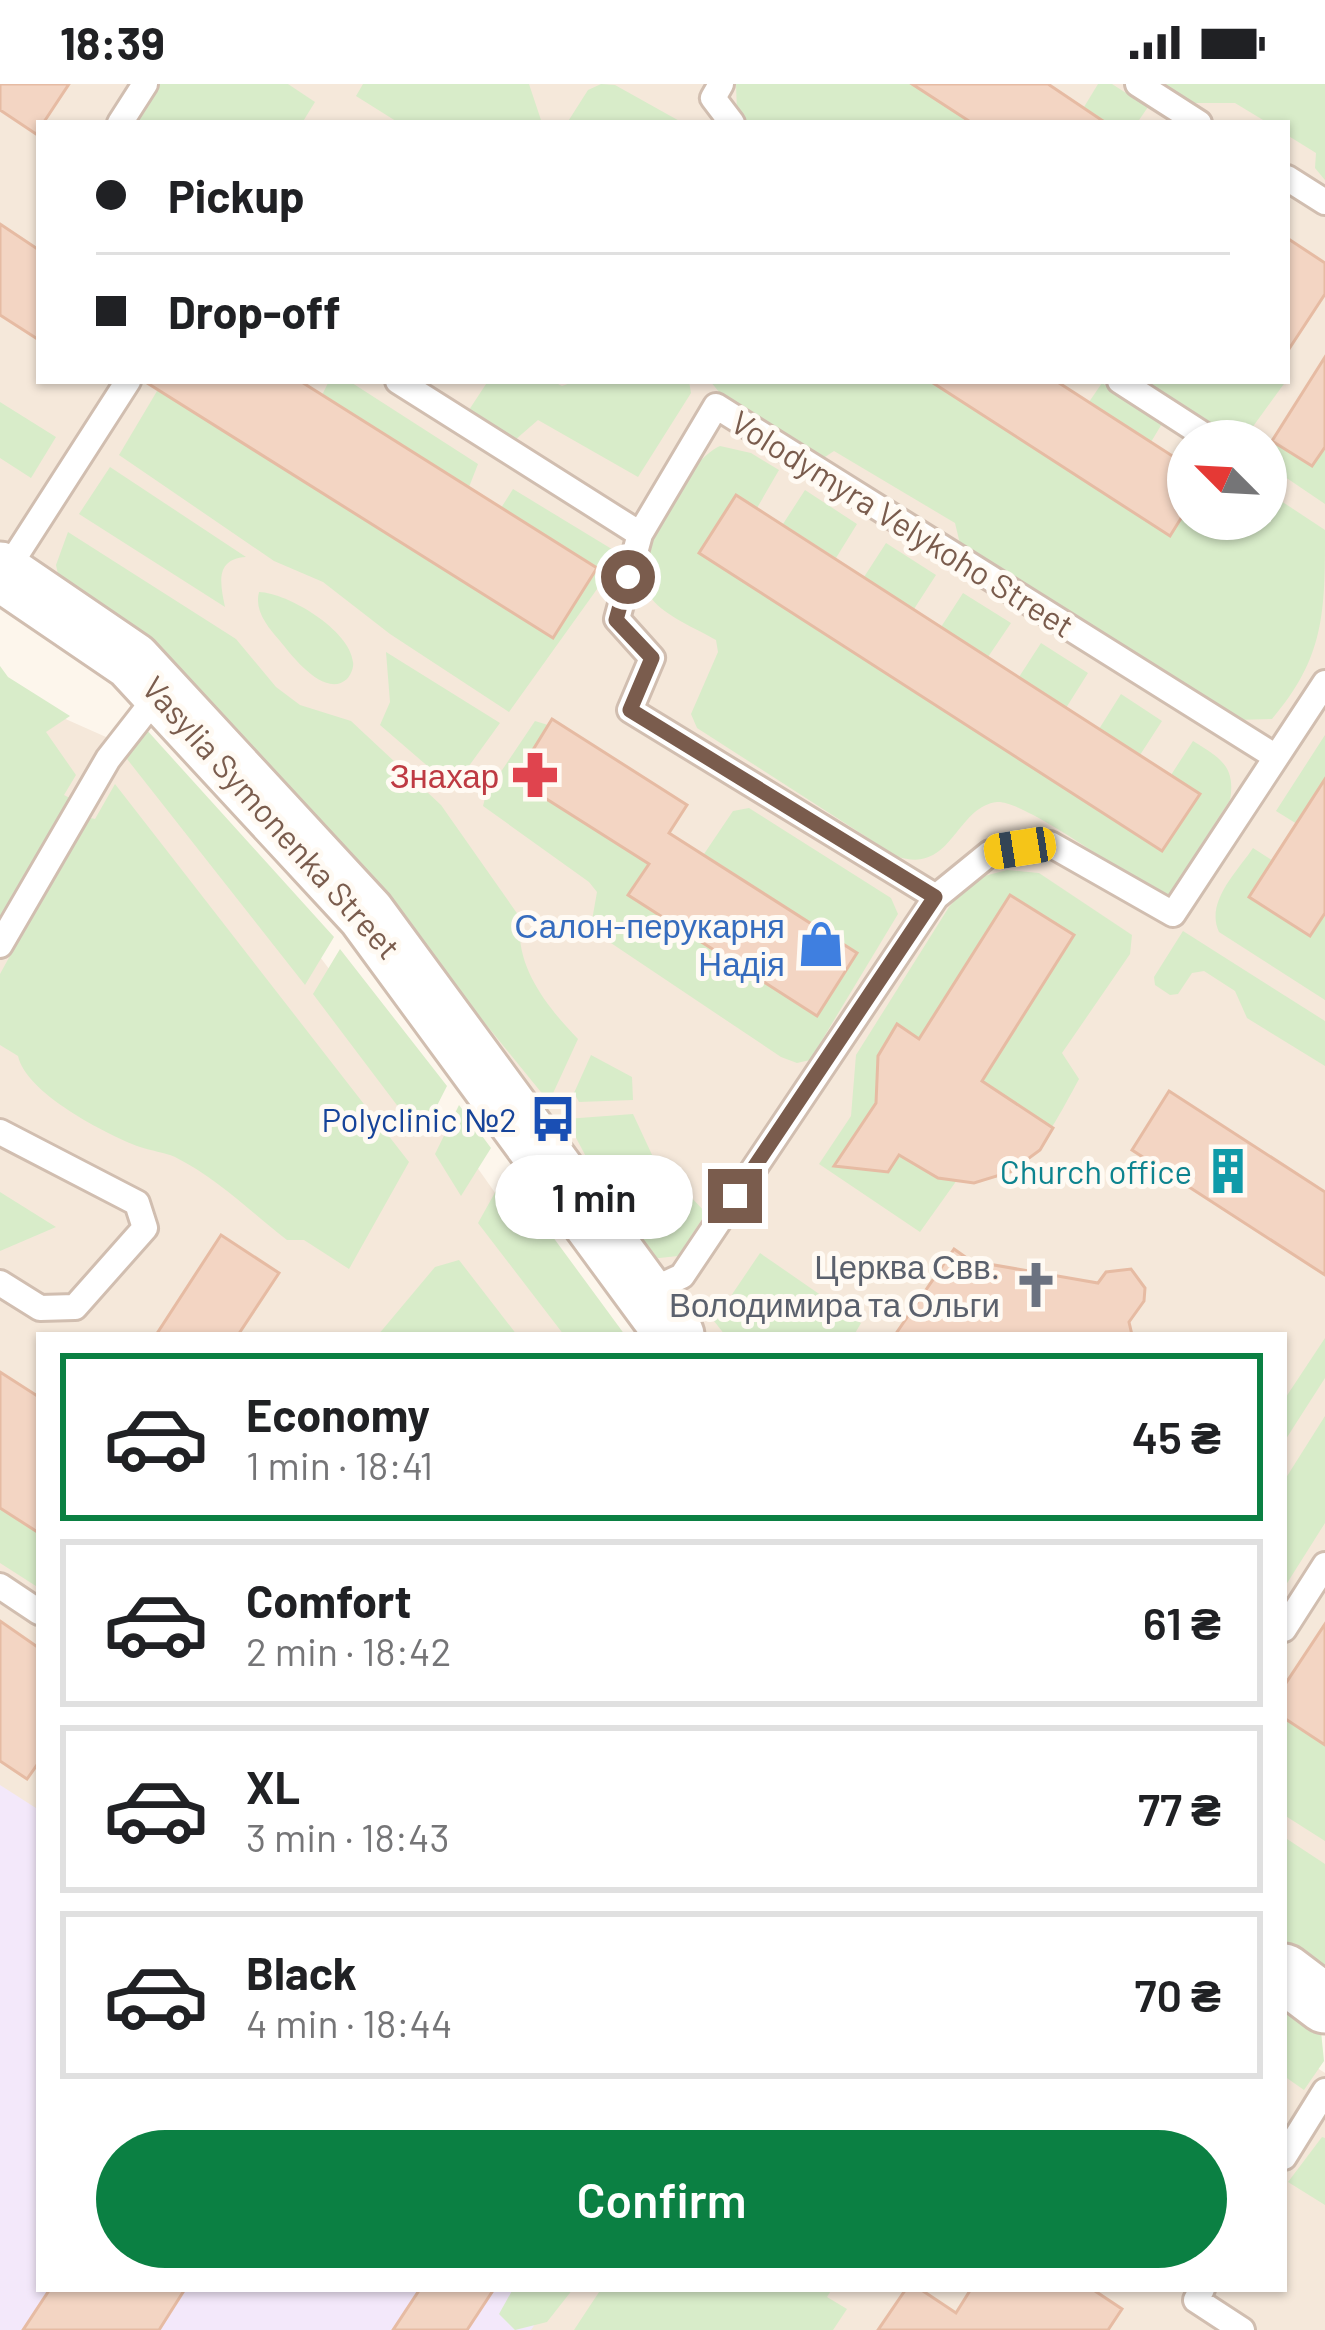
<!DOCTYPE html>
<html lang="en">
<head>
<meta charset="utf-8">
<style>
	body { margin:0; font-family:Barlow,sans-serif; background:#f2f2f2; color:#202124; height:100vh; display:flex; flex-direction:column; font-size:45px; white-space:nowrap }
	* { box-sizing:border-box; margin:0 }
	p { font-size:39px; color:#757577 }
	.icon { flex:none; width:66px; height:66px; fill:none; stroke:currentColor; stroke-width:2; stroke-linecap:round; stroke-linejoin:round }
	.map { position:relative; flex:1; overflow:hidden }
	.panel { position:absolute; left:36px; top:1248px; width:1251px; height:960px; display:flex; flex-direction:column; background:#fff; border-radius:0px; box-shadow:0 3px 9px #0004 }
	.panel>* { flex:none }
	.hud { position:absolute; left:36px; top:36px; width:1254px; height:264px; border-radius:0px; box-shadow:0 3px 9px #0004; display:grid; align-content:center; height:264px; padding:0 60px; background:#fff }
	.needle { width:78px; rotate:294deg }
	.fabs { position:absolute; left:1167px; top:336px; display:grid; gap:24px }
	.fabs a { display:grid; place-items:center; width:120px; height:120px; border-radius:50%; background:#fff; box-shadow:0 3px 9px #0004; font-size:60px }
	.end { position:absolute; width:54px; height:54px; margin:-27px; border:15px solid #7a5c4d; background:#fff; box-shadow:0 0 0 6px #fff }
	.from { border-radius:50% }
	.bubble { position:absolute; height:84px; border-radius:42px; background:#fff; box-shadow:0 3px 9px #0004; font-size:39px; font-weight:600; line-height:84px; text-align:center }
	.car { position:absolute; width:36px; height:72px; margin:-36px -18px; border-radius:15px; box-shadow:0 0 9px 3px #0007; background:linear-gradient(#f5c518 24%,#345 0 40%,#f5c518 0 76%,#345 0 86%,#f5c518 0) }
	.hud b { display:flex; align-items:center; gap:42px; height:114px; font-size:45px }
	.hud b+b { border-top:3px solid #e0e0e0 }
	.hud i { width:30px; height:30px; background:#202124 }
	ul { padding:21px 0 0; list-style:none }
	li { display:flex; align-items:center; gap:36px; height:168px; margin:0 24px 18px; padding:0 36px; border:6px solid #e0e0e0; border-radius:0px }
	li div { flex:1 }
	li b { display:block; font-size:45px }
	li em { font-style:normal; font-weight:600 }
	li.active { border-color:#0b8043 }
	li>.icon { width:108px; height:108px; stroke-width:1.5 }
	.action { display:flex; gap:24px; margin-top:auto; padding:24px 60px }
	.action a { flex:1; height:138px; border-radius:72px; background:#0b8043; color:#fff; font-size:48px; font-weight:600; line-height:138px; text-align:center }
	.status { display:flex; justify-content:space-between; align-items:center; height:84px; padding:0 60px; background:#fff; direction:ltr }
	.status svg { height:33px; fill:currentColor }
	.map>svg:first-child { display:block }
</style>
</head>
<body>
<div class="status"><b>18:39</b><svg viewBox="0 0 49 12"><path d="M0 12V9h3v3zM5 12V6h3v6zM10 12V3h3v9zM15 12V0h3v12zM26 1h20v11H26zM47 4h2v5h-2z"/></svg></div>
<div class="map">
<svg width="1325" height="2246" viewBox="0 0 1325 2246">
	<rect width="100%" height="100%" fill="#fdf6ec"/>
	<!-- residential -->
	<path fill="#f5e8da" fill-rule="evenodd" d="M 0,0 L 1325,0 L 1325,1893 L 1284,1865 L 1284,1251 L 686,1251 L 260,696 L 0,476 ZM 39,39 L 1287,39 L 1287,297 L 39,297 ZM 1188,357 L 1266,357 L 1266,435 L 1188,435 Z
		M 0,599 L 25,617 L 142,669 L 311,861 L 452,1048 L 596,1251 L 39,1251 L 39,2205 L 1284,2205 L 1284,1963 L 1325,1989 L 1325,2246 L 0,2246 Z"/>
	<!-- education -->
	<path fill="#f3e8fa" d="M 0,1701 L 39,1726 L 39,2205 L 559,2205 L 531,2246 L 0,2246 Z"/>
	<!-- green -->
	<path fill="#d8ecc9" d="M 156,0 L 288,0 L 315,18 L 302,39 L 136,39 Z
		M 363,0 L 529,0 L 542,39 L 399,39 L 356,12 Z
		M 601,0 L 615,1 L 683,39 L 567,39 L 588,6 Z
		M 736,0 L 912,0 L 972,39 L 745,39 L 737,29 Z
		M 1098,0 L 1112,0 L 1148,23 L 1137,39 L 1108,39 L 1084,23 Z
		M 1162,0 L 1325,0 L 1325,96 L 1315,84 L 1316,69 L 1287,51 L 1287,39 L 1268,39 L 1235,19 L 1193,19 Z
		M 1325,274 L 1325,420 L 1269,382 L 1266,367 Z
		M 163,297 L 501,424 L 513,405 L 615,467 L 615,480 L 509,628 L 390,550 L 323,498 L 274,477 L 119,371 Z
		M 329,297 L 349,297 L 478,380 L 469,403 L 322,311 Z
		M 488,297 L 552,297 L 562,302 L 576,297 L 689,297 L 691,309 L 638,393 L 538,336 L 515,356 L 506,357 L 467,329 Z
		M 710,297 L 930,297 L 1169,451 L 1188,423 L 1188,435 L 1266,435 L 1266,407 L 1325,446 C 1325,528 1325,573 1272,635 L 1235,636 L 961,464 L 955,439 L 834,367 L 822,375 L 724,314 Z
		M 1144,297 L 1286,297 L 1249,348 C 1213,353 1174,316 1144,297 Z
		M 1102,299 L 1163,338 L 1151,358 L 1089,318 Z
		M 0,318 L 56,353 L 31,394 L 0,374 Z
		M 720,362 L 751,369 L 779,386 L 757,424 L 736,411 L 700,469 L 1161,767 L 1199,710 L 1171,691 L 1193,657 C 1220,674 1236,682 1230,716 L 1168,812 L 1161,814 C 1134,796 1023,715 997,718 C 955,723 952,792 896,772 L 697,644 L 691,630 L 718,568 L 716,556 C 697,545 665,532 652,515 C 624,478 686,377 720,362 Z
		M 110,383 L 246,473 C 215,475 220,499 225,523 L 79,430 Z
		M 805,406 L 857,440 L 836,474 L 783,440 Z
		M 68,448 L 236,555 L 276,603 L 300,621 L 351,637 L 441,721 L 521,835 C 513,880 547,923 578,955 L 549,1018 L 401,836 L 59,495 L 56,481 Z
		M 886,459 L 936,491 L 914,525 L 864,493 Z
		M 259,508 C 288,509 350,546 353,578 C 354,583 351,591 347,595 C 325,615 292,572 280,557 C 268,543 254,527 259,508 Z
		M 963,509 L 1011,539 L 988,573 L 941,543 Z
		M 1041,559 L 1088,589 L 1066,624 L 1019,593 Z
		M 386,568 L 500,639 L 453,704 L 380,641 L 390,618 Z
		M 0,582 L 8,593 L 70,632 L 46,648 L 76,691 L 64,711 L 79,719 L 0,848 Z
		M 1121,610 L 1162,637 L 1140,671 L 1099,645 Z
		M 535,637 L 548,641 L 515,695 L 649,780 L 629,811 L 816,932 L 857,869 L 704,770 L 733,727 L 749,724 L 891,814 L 898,830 L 810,976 L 797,979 L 781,973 L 599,851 L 591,842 L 597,808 L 589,798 L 483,722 L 486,710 Z
		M 145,644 L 334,853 L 305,901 L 127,675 Z
		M 1325,651 L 1325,696 L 1297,740 L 1276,727 Z
		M 115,700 L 409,1078 L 349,1185 L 304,1156 L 287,1156 C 251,1128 217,1094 175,1073 C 164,1068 151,1067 140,1063 C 105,1050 26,1009 18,972 L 0,961 L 0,890 L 86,733 L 95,735 Z
		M 1253,764 L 1273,777 L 1250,813 L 1310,852 L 1325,829 L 1325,916 L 1219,848 C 1205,818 1237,788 1253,764 Z
		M 1007,786 L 1039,789 L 1132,851 L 1130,870 L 1062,969 L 1079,995 C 1051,1046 1025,1105 957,1096 L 920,1148 L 819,1080 L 851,1032 L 856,971 L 949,823 L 973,795 Z
		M 1183,847 L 1325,937 L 1325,982 L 1247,934 L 1235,907 L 1204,887 L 1192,889 L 1178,910 L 1170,911 L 1155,901 L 1154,893 Z
		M 340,865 L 447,1002 L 421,1053 L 313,910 Z
		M 591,971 L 632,993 L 633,1016 L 579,1018 L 574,1009 Z
		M 459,1021 L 491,1064 L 461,1112 L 435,1070 Z
		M 633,1030 L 653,1073 L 706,1129 L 678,1172 L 641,1176 L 566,1035 Z
		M 502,1096 L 514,1100 L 625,1251 L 564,1251 L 478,1139 Z
		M 0,1108 L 56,1143 L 0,1167 Z
		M 760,1169 L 861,1239 L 854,1251 L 725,1251 L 714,1237 Z
		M 459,1176 L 517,1251 L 378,1251 L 435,1183 Z
		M 1325,1254 L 1325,1294 L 1284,1358 L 1284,1316 Z
		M 1325,1332 L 1325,1439 L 1284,1504 L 1284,1397 Z
		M 0,1424 L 39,1449 L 39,1504 L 0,1479 Z
		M 1284,1634 L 1325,1661 L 1325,1757 L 1284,1731 Z
		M 1284,1753 L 1325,1780 L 1325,1884 L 1284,1856 Z
		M 1284,1920 L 1321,1947 L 1324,1977 L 1304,2006 L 1284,1992 Z
		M 1322,2053 L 1325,2054 L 1325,2121 L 1288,2098 Z
		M 513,2205 L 573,2205 L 547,2238 L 515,2246 L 499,2230 Z
		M 601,2205 L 832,2205 L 827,2213 L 847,2225 L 833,2246 L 574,2246 Z"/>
	<!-- building -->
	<path fill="#f3d5c3" stroke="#e6bba3" stroke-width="3" d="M 0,0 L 69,0 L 36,50 L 0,26 Z
		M 912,0 L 1048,0 L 1106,39 L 972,39 Z
		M 0,140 L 39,166 L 39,256 L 0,231 Z
		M 1287,154 L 1325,179 L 1325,210 L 1287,268 Z
		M 1325,273 L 1325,363 L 1312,382 L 1272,357 Z
		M 144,297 L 300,297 L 597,484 L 553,554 Z
		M 930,297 L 1056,297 L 1188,382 L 1188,423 L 1170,452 Z
		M 736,411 L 1200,710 L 1162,767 L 699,469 Z
		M 552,635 L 687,721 L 669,749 L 857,869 L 817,932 L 628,811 L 649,780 L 515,695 Z
		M 1325,695 L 1325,829 L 1310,852 L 1249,813 Z
		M 1010,811 L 1074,851 L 982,997 L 1053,1044 L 1040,1066 L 1010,1088 L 974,1099 L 938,1094 L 899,1071 L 888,1088 L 834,1082 L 876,1019 L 878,972 L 897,940 L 919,955 Z
		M 1169,1007 L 1325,1108 L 1325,1191 L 1132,1066 Z
		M 221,1151 L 279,1189 L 238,1251 L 156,1251 Z
		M 954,1165 L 971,1177 L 1098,1199 L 1106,1188 L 1131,1185 L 1145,1204 L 1144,1217 L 1129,1238 L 1132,1251 L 895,1251 Z
		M 0,1288 L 39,1313 L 39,1449 L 0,1424 Z
		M 0,1537 L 39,1564 L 39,1678 L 27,1695 L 0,1677 Z
		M 1325,1540 L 1325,1661 L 1284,1634 L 1284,1602 Z
		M 50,2205 L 185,2205 L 159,2246 L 23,2246 Z
		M 420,2205 L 494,2205 L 467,2246 L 393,2246 Z
		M 906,2205 L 920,2205 L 956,2229 L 971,2205 L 1092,2205 L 1122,2225 L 1108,2246 L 878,2246 Z"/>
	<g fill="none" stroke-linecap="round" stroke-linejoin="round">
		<defs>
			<path id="service" d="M 721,0 L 713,14 L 732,39
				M 1138,0 L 1199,39
				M 120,39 L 145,0
				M 1287,94 L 1325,118
				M 398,297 L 640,450 L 716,322 L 1276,673
				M 1120,297 L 1213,357
				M 640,450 L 617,535 L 652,574 L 630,626 L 936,813
				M 4,490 L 128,297
				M 0,861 L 108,675 L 161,607
				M 0,1048 L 137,1119 L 145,1144 L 75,1223 L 40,1224 L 0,1199
				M 644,1210 L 682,1192 L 936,813 L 990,769 L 1050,760 L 1173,830 L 1325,599
				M 0,1502 L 39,1528
				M 1284,1545 L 1325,1481
				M 1284,2073 L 1325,2007
				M 1202,2205 L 1196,2216 L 1242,2246"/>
			<path id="tertiary" d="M 0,487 L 132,577 L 366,830 L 675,1251
				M 1284,1889 L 1325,1920"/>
		</defs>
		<!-- service casing -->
		<use href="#service" stroke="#d1beb0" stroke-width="30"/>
		<!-- tertiary casing -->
		<use href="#tertiary" stroke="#d1beb0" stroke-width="63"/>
		<!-- service -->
		<use href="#service" stroke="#fff" stroke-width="24"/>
		<!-- tertiary -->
		<use href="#tertiary" stroke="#fff" stroke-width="57"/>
	</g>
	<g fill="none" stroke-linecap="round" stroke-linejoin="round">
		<!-- route -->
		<path stroke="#7a5c4d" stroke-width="15" d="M 628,493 L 616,536 L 652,574 L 630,626 L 935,813 L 735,1112"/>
	</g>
	<!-- icons -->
	<defs>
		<symbol id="pharmacy-bare" viewBox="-9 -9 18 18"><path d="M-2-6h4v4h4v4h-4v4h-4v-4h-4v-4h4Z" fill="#e0444e" stroke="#fffaf3" stroke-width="2.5" paint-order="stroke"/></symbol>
		<symbol id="shop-bare" viewBox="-9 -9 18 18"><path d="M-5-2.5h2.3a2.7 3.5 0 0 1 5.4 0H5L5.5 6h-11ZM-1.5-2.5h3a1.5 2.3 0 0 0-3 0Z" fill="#3f7fe0" stroke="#fffaf3" stroke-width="2.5" paint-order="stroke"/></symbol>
		<symbol id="bus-bare" viewBox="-9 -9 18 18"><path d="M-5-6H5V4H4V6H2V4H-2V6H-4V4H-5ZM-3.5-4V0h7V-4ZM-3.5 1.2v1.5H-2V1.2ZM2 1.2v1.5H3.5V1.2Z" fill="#1a4fb4" stroke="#fffaf3" stroke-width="2.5" paint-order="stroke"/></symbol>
		<symbol id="building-bare" viewBox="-9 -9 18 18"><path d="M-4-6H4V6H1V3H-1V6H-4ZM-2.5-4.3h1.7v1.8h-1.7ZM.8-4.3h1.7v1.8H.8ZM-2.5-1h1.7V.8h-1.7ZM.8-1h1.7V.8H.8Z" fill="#0f9aa8" stroke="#fffaf3" stroke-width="2.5" paint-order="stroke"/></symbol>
		<symbol id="church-bare" viewBox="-9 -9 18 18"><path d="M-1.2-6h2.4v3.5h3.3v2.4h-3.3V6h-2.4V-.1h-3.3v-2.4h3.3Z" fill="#6b7280" stroke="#fffaf3" stroke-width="2.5" paint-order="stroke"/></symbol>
	</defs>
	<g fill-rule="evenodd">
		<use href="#pharmacy-bare" x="502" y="658" width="66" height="66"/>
		<use href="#shop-bare" x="788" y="827" width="66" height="66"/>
		<use href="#bus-bare" x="520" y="1002" width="66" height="66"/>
		<use href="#building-bare" x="1195" y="1054" width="66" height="66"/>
		<use href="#church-bare" x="1003" y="1168" width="66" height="66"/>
	</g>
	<g text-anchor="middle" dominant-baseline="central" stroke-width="10" stroke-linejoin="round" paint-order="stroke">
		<!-- street labels -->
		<g font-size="33" fill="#7a5c4d" stroke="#fffaf3">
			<text transform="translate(903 439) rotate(32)">Volodymyra Velykoho Street</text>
			<text transform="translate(272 733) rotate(48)">Vasylia Symonenka Street</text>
		</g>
		<!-- health labels -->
		<g font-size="33" fill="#be3a42" stroke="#fffaf3" text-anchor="end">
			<text x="499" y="691">Знахар</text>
		</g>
		<!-- shop labels -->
		<g font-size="33" fill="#366cbe" stroke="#fffaf3" text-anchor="end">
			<text x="785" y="841">Салон-перукарня<tspan x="785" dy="38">Надія</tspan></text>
		</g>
		<!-- transit labels -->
		<g font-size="33" fill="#164399" stroke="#fffaf3" text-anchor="end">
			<text x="517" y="1035">Polyclinic №2</text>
		</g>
		<!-- culture labels -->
		<g font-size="33" fill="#0d838f" stroke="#fffaf3" text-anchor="end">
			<text x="1192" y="1087">Church office</text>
		</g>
		<!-- worship labels -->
		<g font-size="33" fill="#5b616d" stroke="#fffaf3" text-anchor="end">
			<text x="1000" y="1182">Церква Свв.<tspan x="1000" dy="38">Володимира та Ольги</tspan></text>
		</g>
	</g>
</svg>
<div class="fabs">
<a><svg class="needle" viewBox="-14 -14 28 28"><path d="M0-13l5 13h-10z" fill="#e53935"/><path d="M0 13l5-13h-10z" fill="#757577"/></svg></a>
</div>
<i class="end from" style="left:628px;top:493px"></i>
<i class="end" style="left:735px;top:1112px"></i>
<div class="bubble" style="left:495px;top:1071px;width:198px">1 min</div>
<i class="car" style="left:1020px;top:764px;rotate:261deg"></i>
<div class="hud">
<b><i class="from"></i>Pickup</b>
<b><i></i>Drop-off</b>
</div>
<section class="panel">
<ul>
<li class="active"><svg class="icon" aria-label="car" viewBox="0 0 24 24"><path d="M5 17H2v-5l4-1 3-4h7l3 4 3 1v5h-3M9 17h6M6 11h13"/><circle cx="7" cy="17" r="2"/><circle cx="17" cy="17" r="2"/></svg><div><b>Economy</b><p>1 min · 18:41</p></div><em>45 ₴</em></li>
<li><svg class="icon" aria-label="car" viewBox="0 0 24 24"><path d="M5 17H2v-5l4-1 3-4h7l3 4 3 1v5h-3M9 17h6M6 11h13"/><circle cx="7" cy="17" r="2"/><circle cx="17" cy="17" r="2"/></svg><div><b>Comfort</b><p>2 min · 18:42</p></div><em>61 ₴</em></li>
<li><svg class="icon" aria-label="car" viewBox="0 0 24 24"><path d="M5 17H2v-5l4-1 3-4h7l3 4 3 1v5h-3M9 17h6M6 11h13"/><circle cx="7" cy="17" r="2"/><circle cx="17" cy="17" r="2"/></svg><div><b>XL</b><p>3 min · 18:43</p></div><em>77 ₴</em></li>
<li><svg class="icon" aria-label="car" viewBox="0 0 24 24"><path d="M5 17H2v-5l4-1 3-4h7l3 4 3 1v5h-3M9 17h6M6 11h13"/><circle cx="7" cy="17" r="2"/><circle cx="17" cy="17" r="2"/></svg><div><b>Black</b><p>4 min · 18:44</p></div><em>70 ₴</em></li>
</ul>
<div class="action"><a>Confirm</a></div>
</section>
</div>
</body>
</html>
